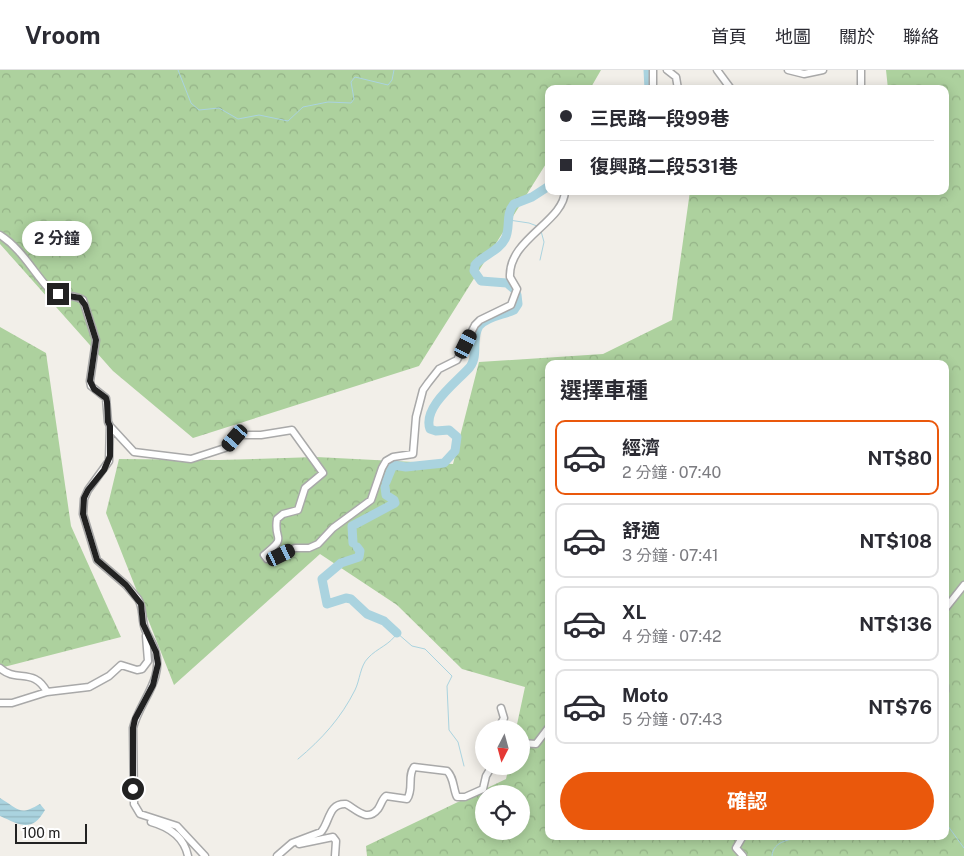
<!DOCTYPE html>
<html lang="zh-TW">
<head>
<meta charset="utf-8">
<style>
	body { margin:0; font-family:"Public Sans","Noto Sans TC",sans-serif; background:#f7f7f7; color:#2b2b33; height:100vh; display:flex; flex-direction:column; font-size:19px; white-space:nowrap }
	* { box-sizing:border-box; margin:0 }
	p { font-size:16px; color:#7c7c81 }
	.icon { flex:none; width:28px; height:28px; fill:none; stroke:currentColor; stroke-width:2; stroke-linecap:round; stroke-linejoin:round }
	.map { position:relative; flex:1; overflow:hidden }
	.side { position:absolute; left:545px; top:290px; width:404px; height:480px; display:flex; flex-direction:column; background:#fff; border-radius:10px; box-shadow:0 2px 12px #0003 }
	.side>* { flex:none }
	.banner { position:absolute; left:545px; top:15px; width:404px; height:110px; border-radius:10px; box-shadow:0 2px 12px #0003; display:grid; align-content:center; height:110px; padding:0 15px; background:#fff }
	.needle { width:32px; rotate:186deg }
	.fabs { position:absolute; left:475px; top:650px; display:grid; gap:10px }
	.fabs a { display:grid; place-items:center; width:55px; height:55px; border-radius:50%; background:#fff; box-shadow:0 2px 12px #0003; font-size:25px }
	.scale { position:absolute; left:15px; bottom:12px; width:72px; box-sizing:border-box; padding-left:5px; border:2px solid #222; border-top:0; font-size:14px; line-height:18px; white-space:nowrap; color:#222; -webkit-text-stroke:4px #fff; paint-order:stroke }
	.end { position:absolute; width:22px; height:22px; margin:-11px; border:6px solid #222; background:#fff; box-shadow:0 0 0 2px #fff }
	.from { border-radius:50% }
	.bubble { position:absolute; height:35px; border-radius:18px; background:#fff; box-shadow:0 2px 12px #0003; font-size:16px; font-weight:700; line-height:35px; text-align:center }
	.car { position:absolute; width:15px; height:30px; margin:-15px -8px; border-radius:6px; box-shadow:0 0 4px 1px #0007; background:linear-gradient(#222 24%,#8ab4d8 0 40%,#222 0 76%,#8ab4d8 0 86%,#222 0) }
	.banner b { display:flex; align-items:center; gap:18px; height:48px; font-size:19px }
	.banner b+b { border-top:1px solid #e1e1e2 }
	.banner i { width:12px; height:12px; background:#2b2b33 }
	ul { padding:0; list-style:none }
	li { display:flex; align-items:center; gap:15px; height:75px; margin:0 10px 8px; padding:0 5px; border:2px solid #e1e1e2; border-radius:10px }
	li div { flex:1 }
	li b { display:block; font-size:19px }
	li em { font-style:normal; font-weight:700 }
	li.on { border-color:#ea580c }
	li>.icon { width:45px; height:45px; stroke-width:1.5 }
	h2 { padding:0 15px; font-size:22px; line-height:60px }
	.button { display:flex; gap:10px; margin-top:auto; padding:10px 15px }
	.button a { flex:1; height:58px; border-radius:30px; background:#ea580c; color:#fff; font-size:20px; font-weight:700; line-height:58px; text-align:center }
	header { display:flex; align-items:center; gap:30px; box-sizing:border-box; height:70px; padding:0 25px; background:#fff; border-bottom:1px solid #e1e1e2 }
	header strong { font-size:24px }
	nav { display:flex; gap:28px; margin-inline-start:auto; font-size:18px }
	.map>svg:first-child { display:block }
</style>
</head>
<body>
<header>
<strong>Vroom</strong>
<nav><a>首頁</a><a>地圖</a><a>關於</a><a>聯絡</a></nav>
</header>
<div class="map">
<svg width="964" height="786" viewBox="0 0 964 786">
	<defs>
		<pattern id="forest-crowns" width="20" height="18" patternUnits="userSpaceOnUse" patternTransform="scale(1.25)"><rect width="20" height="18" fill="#add19e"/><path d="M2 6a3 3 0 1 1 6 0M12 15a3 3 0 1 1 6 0" fill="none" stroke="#95b388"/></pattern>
		<pattern id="water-rules" width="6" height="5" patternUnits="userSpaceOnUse" patternTransform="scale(1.25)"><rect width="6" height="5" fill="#aad3df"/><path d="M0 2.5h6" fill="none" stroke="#92b5bf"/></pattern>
	</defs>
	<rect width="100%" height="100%" fill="#f2efe9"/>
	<!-- forest -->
	<path fill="url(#forest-crowns)" fill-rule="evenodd" d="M 0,0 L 601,0 L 590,19 L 549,19 L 549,89 L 419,296 L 193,368 L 113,301 L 0,174 Z
		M 886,0 L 964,0 L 964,786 L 367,786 L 366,776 L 506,709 L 509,696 L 521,696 L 521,659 L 516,659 L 525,617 L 462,599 L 397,535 L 320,484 L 174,615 L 106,443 L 119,389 L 220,390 L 316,387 L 453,394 L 479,292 L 603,284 L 672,250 L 690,121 L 945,121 L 945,19 L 888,19 ZM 549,294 L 945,294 L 945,766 L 549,766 ZM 484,724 L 521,724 L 521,761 L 484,761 Z
		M 0,257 L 46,283 L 71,456 L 121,567 L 0,598 Z"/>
	<!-- water -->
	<path fill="url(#water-rules)" d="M 0,728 C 20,740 19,746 40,734 L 45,740 C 32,763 20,755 0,746 Z"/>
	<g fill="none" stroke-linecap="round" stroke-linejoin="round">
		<!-- stream -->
		<path stroke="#aad3df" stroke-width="1" d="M 178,0 L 191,33 L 199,40 L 219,38 L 238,49 L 259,45 L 288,51 L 303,37 L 328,32 L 351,33 L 354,29 L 351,12 L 355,7 L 388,15 L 392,10 L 394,0
			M 509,150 L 529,153 L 537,156
			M 540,190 L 544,172 L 541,161
			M 298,689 C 322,669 341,648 355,620 C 360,610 360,596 368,588 C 377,578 390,575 397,563 L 412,576 L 425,579 L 452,606 L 447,616 L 449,660 L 458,672 L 464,696
			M 945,752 L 964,778
			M 772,786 C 773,770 791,770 804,766"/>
		<!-- river -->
		<path stroke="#aad3df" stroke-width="9" d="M 648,0 L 649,19
			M 514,219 L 507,213 L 481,211 L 474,201 L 475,195 C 483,185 499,181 505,169 C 511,158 505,144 514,134 L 532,127 L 549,116
			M 386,412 L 393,395 L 406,397 L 444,393 L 455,381 L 457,367 L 449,360 L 436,361 L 430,359 C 422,337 458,311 470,297 C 479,286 471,268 479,256 C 487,246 504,245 514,240 L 518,234 L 517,225
			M 353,473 L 352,456 L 395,433 L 394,430 L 386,425 L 385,417
			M 357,477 L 360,481 L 359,487 L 341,493 L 322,509 L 327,534 L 346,528 L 351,529 L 367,544 L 384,551 L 397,563"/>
		<defs>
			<path id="minor" d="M 667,0 L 676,7 L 678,19
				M 717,0 L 731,19
				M 788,0 L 804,4 L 823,0
				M 653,19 L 653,0
				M 861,19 L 861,0
				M 0,165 C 22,179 33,202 50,220 C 59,228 73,223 83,230 L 96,270 L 90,311 L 91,316 L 106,328 L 108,352 L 110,356 L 134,382 L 191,389 L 225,378 L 241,365 L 261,365 L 292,360 L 323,403 L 305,418 L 298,440 L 283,444 L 277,449 C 273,472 289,465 264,485 L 267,489 L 295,478 L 309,478 L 318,474 L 333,458 L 371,430 L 382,398 L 386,391 L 393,387 L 413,384 L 416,347 L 423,320 L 428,313 L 439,299 L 457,290 L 475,255 L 480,250 L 511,235 L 517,219 L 510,207 C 508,169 564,152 565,121
				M 110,356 L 109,391 L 88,420 L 84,429 L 83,444 L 97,490 L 126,515 L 138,529 C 144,538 141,549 145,559 C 148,567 153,573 155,580 C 165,609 139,632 133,658 L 134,734 L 140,744 L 177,756 L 205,786
				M 945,539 L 964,515
				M 0,598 C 16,613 34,597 47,622
				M 945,616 L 945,621
				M 0,633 L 12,633 L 47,622 L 89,617 L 109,606 L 121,595 L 137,600 L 142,599 L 148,591 L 146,566
				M 498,659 L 504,648 L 501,638
				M 521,673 L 536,674 L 549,657
				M 151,752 C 169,757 184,767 188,786
				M 299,774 L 333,767 L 336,771 L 335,786
				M 277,786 L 292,773 L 321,762 C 330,752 328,733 346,734 C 356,739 367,753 378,739 C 381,735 382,729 386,726 L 407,729 C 414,719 407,706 414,697 L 447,701 C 454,707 453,719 457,727 L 465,727 L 483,719 L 486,706 L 492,696
				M 743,786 L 736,778 L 743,766"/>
		</defs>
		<!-- minor casing -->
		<use href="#minor" stroke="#a9a9a9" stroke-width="9"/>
		<!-- minor -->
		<use href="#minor" stroke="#fff" stroke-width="6"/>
	</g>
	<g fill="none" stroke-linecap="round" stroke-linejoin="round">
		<!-- route -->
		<path stroke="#222" stroke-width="6" d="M 58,224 L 80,228 L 85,235 L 96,270 L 90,311 L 94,319 L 106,328 L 107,332 L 108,352 L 110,356 L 110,386 L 104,400 L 88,420 L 84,428 L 83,444 L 97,490 L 126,515 L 141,534 L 143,554 L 156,582 L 158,594 L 153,615 L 135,649 L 133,658 L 133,719"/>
	</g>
</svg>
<div class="fabs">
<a><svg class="needle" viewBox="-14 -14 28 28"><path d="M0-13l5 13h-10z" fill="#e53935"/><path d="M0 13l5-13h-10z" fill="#7c7c81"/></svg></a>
<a><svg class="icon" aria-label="locate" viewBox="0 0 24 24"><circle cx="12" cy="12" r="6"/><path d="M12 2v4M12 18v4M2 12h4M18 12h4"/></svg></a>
</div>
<div class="scale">100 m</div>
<i class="end from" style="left:133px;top:719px"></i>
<i class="end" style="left:58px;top:224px"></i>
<div class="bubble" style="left:22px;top:151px;width:70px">2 分鐘</div>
<i class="car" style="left:466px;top:274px;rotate:26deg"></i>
<i class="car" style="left:235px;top:368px;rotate:221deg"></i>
<i class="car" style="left:281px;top:485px;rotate:64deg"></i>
<div class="banner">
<b><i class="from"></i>三民路一段99巷</b>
<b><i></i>復興路二段531巷</b>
</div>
<section class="side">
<h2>選擇車種</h2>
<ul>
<li class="on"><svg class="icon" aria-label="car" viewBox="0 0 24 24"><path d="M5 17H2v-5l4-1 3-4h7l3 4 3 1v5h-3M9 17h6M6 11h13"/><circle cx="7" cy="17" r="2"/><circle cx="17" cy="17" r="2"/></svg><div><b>經濟</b><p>2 分鐘 · 07:40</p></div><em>NT$80</em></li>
<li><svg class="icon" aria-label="car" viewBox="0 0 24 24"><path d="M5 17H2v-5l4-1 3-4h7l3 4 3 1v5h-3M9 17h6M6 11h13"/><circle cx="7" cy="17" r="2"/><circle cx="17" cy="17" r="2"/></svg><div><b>舒適</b><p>3 分鐘 · 07:41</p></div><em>NT$108</em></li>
<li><svg class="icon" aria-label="car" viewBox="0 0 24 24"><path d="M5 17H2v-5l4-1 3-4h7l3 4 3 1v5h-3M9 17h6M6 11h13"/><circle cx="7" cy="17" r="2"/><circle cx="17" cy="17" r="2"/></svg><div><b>XL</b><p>4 分鐘 · 07:42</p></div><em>NT$136</em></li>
<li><svg class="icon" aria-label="car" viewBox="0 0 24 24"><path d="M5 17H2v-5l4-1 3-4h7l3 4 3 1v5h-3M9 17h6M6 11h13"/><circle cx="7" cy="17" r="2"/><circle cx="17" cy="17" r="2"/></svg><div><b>Moto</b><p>5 分鐘 · 07:43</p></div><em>NT$76</em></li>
</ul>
<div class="button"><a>確認</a></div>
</section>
</div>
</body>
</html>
